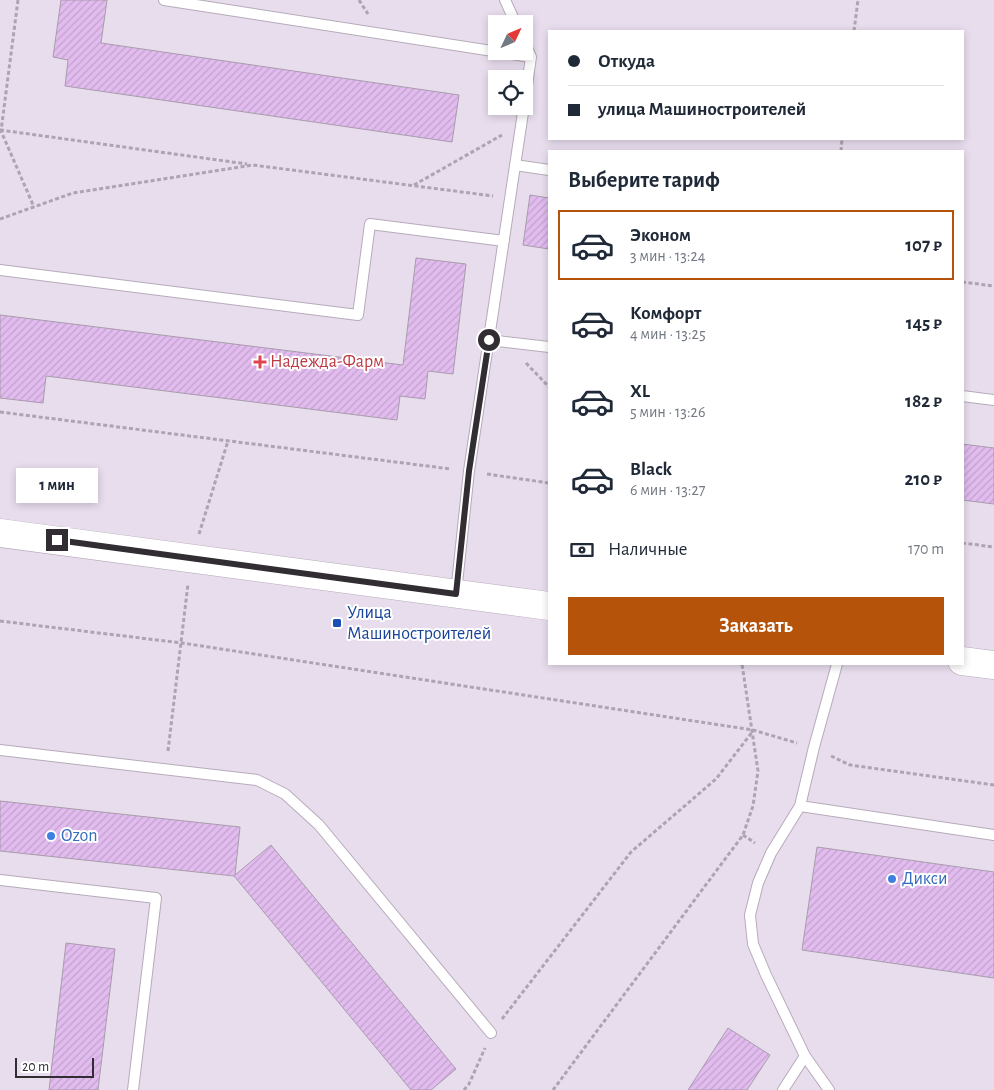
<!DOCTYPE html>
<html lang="ru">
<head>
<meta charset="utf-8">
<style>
	body { margin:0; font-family:"Alegreya Sans",sans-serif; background:#f6f6f7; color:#1f2937; height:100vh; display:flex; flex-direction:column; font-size:19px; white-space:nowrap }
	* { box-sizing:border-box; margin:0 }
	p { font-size:16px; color:#747a83 }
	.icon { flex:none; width:28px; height:28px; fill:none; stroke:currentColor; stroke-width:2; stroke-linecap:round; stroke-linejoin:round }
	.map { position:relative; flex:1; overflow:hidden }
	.details { position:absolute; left:548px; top:150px; width:416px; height:515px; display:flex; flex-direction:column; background:#fff; border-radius:0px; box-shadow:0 2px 8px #0003 }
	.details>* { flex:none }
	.hud { position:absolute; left:548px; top:30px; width:416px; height:110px; border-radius:0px; box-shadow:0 2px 8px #0003; display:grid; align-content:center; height:110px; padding:0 20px; background:#fff }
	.needle { width:32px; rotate:46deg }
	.fabs { position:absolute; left:488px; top:15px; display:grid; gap:10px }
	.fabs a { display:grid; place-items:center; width:45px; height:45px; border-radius:0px; background:#fff; box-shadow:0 2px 8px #0003; font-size:25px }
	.scale { position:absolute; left:15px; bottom:12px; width:79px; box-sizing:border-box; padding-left:5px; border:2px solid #312d33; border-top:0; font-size:14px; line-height:18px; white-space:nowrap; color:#312d33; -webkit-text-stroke:4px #fff; paint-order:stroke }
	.end { position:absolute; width:22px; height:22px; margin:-11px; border:6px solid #312d33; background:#fff; box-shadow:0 0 0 2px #fff }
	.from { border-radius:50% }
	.bubble { position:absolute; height:35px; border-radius:0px; background:#fff; box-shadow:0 2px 8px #0003; font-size:16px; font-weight:700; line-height:35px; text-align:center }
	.hud b { display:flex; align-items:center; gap:18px; height:48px; font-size:19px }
	.hud b+b { border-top:1px solid #e0e1e3 }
	.hud i { width:12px; height:12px; background:#1f2937 }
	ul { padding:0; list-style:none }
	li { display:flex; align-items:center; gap:15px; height:70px; margin:0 10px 8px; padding:0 10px; border:2px solid transparent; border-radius:0px }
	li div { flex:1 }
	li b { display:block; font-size:19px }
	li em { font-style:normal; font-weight:700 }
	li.on { border-color:#b45309 }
	li>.icon { width:45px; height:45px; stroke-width:1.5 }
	h2 { padding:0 20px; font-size:22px; line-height:60px }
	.pay { display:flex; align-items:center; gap:12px; height:55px; padding:0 20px; font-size:19px }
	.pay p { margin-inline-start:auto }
	.cta { display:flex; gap:10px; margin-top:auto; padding:10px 20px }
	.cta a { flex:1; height:58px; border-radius:0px; background:#b45309; color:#fff; font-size:20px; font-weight:700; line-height:58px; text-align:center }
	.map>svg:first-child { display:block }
</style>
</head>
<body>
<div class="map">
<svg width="994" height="1090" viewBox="0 0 994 1090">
	<defs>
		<pattern id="building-hatch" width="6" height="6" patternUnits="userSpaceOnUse" patternTransform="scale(1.25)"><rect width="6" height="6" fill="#e2bcef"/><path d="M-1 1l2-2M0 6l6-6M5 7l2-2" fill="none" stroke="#c2a2cd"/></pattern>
	</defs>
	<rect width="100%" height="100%" fill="#e8dded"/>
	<!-- building -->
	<path fill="url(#building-hatch)" stroke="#a89cac" d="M 61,0 L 107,0 L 101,43 L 459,95 L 452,142 L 65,86 L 68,60 L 53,57 Z
		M 530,195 L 549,198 L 549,249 L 523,245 Z
		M 416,258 L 466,264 L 453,374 L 428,371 L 425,399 L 400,396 L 397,420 L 46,376 L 43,403 L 0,398 L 0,315 L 403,365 Z
		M 962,444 L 994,448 L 994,504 L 962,500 Z
		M 0,801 L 240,827 L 235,875 L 271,845 L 456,1069 L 431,1090 L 411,1090 L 234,876 L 0,851 Z
		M 817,847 L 994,872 L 994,978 L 802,950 Z
		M 66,943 L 115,949 L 98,1090 L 49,1090 Z
		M 728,1028 L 770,1055 L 747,1090 L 688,1090 Z"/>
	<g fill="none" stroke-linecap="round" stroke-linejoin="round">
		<defs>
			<path id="service" d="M 164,0 L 531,57 L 524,106
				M 505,0 L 516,24
				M 524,41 L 531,57
				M 515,165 L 549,170
				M 0,270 L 358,315 L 370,224 L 504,241
				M 489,340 L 549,347
				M 962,396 L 994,400
				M 456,593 L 469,471 L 524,106
				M 0,750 L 257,780 L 285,794 L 319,825 L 491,1033
				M 800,806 L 994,835
				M 0,880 L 156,898 L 133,1090
				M 783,1090 L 805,1056
				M 829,1090 L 805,1056 L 766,975 L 753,944 L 750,915 L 758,883 L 771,853 L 800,806 L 814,747 L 837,664"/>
			<path id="primary" d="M 0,533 L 549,606
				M 962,661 L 994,665"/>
		</defs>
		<!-- service casing -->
		<use href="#service" stroke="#b6abba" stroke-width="12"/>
		<!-- primary casing -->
		<use href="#primary" stroke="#b6abba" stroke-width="29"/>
		<!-- path -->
		<path stroke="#ada4b1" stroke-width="3" stroke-dasharray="4 2.5" stroke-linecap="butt" d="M 18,0 L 1,131 L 34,207
			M 359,0 L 368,14
			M 854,31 L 858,0
			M 0,130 L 247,164
			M 841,151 L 842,139
			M 414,185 L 502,135
			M 0,219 L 73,193 L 253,165 L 493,196
			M 962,282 L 994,286
			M 526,363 L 549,387
			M 0,412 L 451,469
			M 487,474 L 549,483
			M 199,534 L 228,441
			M 962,543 L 994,547
			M 0,621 L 182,643 L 753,730 L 797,743
			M 168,751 L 188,584
			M 831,756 L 850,765 L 994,785
			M 743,835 L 755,843
			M 502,1019 L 631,852 L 716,779 L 753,731
			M 464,1090 L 469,1084 L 485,1048
			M 553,1090 L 743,835 L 753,806 L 758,771 L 742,664"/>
		<!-- service -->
		<use href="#service" stroke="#fff" stroke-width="10"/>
		<!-- primary -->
		<use href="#primary" stroke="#fff" stroke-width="28"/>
	</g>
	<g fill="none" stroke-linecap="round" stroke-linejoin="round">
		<!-- route -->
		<path stroke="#312d33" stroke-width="6" d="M 57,540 L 456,594 L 469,471 L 489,340"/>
	</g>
	<!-- markers -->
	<path fill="#e0444e" stroke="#fff" stroke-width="2" d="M257.5 354.5h5v5h5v5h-5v5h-5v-5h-5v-5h5z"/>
	<rect fill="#1a4fb4" stroke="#fff" stroke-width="2" x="332" y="618" width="10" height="10" rx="2.5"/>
	<g fill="#3f7fe0" stroke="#fff" stroke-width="2">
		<circle cx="51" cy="836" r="5"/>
		<circle cx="892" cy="879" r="5"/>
	</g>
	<g text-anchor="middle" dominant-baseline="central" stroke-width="4" stroke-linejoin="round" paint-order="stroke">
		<!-- health labels -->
		<g font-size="18" fill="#be3a42" stroke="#fff" text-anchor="start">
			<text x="270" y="362">Надежда-Фарм</text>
		</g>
		<!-- transit labels -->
		<g font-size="18" fill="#164399" stroke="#fff" text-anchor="start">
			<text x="347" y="613">Улица<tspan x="347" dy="21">Машиностроителей</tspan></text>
		</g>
		<!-- shop labels -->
		<g font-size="18" fill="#366cbe" stroke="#fff" text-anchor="start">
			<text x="61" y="836">Ozon</text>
			<text x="902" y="879">Дикси</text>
		</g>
	</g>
</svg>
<div class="fabs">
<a><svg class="needle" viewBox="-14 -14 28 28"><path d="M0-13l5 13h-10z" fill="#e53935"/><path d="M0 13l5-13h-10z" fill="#747a83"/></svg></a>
<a><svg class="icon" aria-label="locate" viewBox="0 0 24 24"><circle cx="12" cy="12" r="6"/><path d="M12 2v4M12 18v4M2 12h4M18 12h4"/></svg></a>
</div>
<div class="scale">20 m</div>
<i class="end from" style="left:489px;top:340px"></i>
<i class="end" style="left:57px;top:540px"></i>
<div class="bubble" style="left:16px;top:468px;width:82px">1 мин</div>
<div class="hud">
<b><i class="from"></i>Откуда</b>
<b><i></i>улица Машиностроителей</b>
</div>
<section class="details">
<h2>Выберите тариф</h2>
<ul>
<li class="on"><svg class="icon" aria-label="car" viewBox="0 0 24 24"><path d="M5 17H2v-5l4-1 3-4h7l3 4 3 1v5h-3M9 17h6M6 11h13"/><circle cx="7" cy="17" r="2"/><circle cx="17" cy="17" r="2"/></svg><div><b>Эконом</b><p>3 мин · 13:24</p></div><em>107 ₽</em></li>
<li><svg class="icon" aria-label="car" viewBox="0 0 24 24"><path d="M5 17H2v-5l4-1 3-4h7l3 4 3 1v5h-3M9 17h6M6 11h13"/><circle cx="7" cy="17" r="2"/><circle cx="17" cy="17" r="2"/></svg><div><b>Комфорт</b><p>4 мин · 13:25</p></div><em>145 ₽</em></li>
<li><svg class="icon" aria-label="car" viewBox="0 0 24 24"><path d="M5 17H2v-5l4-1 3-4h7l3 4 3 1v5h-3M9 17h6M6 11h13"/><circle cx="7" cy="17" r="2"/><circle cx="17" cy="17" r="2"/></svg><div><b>XL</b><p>5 мин · 13:26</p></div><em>182 ₽</em></li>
<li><svg class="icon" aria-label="car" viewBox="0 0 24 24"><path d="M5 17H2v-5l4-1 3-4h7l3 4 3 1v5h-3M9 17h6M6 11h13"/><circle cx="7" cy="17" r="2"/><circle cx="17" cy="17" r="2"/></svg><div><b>Black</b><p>6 мин · 13:27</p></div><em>210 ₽</em></li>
</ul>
<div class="pay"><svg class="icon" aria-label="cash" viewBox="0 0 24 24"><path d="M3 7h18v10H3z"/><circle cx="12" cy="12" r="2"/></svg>Наличные<p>170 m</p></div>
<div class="cta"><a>Заказать</a></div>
</section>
</div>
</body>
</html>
